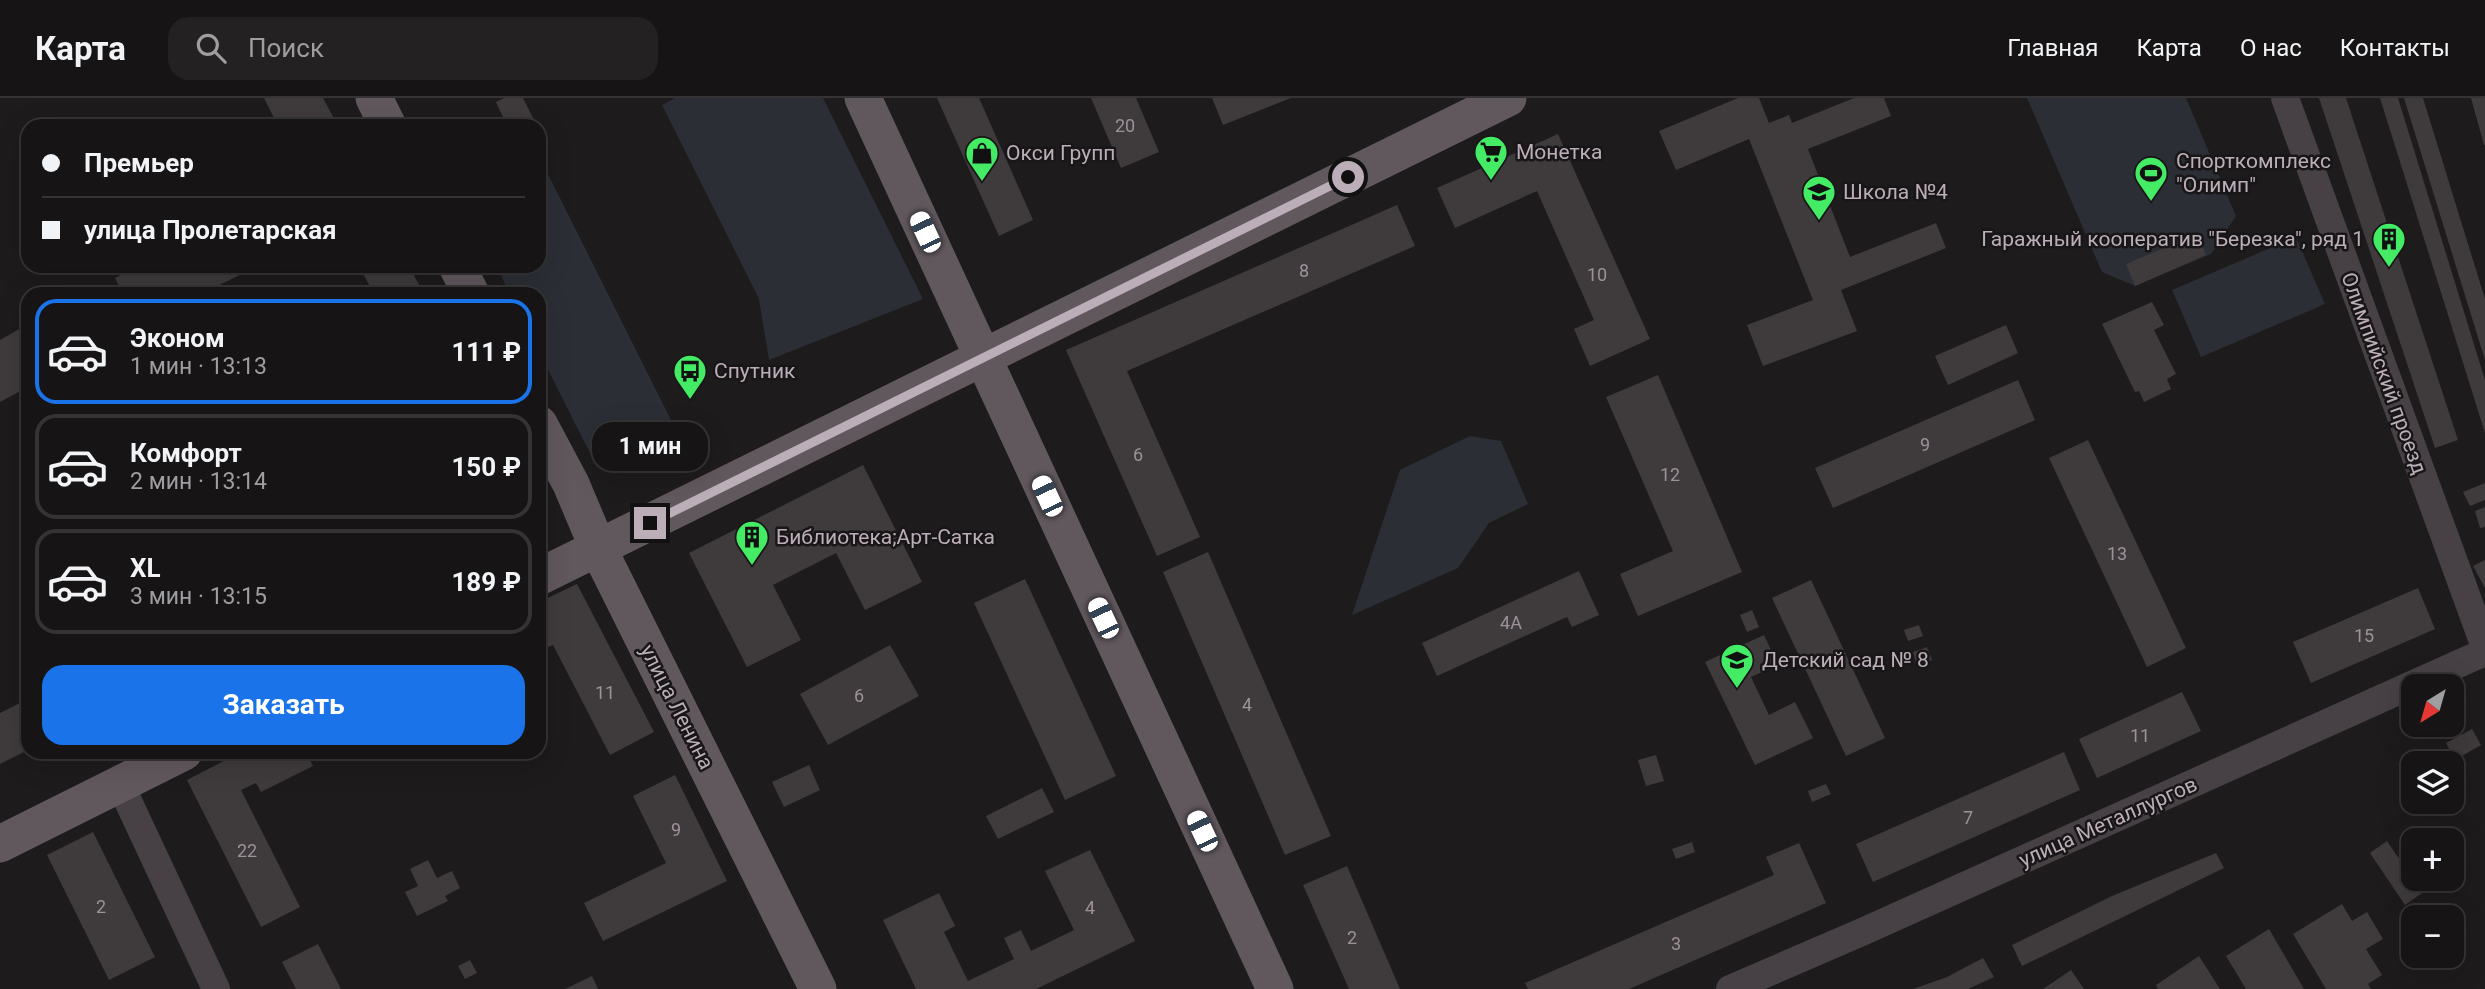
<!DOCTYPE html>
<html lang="ru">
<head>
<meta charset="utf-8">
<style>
	body { margin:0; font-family:Roboto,sans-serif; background:#232122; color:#f1f3f6; height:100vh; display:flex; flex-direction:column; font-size:26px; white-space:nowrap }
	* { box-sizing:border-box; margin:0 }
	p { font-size:23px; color:#9e9ea0 }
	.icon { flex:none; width:38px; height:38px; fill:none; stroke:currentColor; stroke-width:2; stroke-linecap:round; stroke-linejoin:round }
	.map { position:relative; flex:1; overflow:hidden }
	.panel { position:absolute; left:21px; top:189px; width:525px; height:472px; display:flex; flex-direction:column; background:#161415; border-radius:21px; box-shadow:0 7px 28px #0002,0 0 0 2px #353334 }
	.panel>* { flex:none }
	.top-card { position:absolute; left:21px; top:21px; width:525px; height:154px; border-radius:21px; box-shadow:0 7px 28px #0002,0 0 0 2px #353334; display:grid; align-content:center; height:154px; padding:0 21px; background:#161415 }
	.needle { width:46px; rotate:217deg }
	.tools { position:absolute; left:2401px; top:576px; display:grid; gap:14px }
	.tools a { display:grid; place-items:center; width:63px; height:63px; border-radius:14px; background:#161415; box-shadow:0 7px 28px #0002,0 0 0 2px #353334; font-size:35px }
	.end { position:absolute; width:32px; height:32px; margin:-16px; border:9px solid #bcaeb9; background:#111; box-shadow:0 0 0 4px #111 }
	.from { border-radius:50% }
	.bubble { position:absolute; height:49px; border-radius:21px; background:#161415; box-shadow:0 7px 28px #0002,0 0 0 2px #353334; font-size:23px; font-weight:700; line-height:49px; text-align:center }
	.car { position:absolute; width:21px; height:42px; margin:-21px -10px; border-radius:9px; box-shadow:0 0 5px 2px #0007; background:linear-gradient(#fff 24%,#345 0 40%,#fff 0 76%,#345 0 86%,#fff 0) }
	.top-card b { display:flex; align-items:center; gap:24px; height:66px; font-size:26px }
	.top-card b+b { border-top:2px solid #353334 }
	.top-card i { width:18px; height:18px; background:#f1f3f6 }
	ul { padding:12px 0 0; list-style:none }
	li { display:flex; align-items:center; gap:21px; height:105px; margin:0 14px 10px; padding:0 7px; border:4px solid #353334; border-radius:21px }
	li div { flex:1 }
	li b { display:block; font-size:26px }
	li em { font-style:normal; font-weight:700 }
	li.on { border-color:#1a73e8 }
	li>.icon { width:63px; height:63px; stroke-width:1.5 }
	.action { display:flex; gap:14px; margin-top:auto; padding:14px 21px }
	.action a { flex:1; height:80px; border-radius:21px; background:#1a73e8; color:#fff; font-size:28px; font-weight:700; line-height:80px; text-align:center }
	header { display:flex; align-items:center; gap:42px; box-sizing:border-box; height:98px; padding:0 35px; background:#161415; border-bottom:2px solid #353334 }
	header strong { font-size:33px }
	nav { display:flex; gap:38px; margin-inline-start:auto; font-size:24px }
	.search { width:490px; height:63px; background:#232122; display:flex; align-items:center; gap:18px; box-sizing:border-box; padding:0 24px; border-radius:21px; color:#9e9ea0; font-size:26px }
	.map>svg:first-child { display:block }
</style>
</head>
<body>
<header>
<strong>Карта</strong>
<div class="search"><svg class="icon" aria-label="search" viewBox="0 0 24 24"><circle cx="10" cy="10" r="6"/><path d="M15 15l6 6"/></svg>Поиск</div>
<nav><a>Главная</a><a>Карта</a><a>О нас</a><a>Контакты</a></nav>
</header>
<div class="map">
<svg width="2485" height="891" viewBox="0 0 2485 891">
	<rect width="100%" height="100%" fill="#1d1b1c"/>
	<!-- green -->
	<path fill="#2b2e35" d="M 675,0 L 823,0 L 923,201 L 769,262 L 759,201 L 662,7 Z
		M 2027,0 L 2186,0 L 2236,118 L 2211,156 L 2135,188 L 2102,174 Z
		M 545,70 L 675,330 L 597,369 L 539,254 L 539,196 L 510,196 L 496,168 L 539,168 L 539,73 Z
		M 2296,139 L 2325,206 L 2201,259 L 2172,192 Z
		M 1470,338 L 1501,343 L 1528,406 L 1489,425 L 1458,470 L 1352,517 L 1400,372 Z"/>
	<!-- building -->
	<path fill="#3f3b3d" d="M 264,0 L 323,0 L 338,28 L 278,28 Z
		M 504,0 L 523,0 L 536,26 L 507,28 L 496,4 Z
		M 937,0 L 979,0 L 1033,122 L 999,138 Z
		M 1091,0 L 1136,0 L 1159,54 L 1121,70 Z
		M 1212,0 L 1291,0 L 1223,27 Z
		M 1738,0 L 1759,0 L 1769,25 L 1789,17 L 1792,25 L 1854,0 L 1884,0 L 1891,18 L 1808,51 L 1850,159 L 1936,125 L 1946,150 L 1841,192 L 1857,233 L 1763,268 L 1747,227 L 1813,202 L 1749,41 L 1676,72 L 1659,33 Z
		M 2319,0 L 2346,0 L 2458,342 L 2435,350 Z
		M 2380,0 L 2398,0 L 2485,282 L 2485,335 Z
		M 2404,0 L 2423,0 L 2485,201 L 2485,262 Z
		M 2471,0 L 2485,0 L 2485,47 L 2484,47 Z
		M 1558,36 L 1650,241 L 1590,268 L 1574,231 L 1594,222 L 1537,93 L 1455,130 L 1437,90 Z
		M 1397,107 L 1415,148 L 1127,273 L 1200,439 L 1157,458 L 1066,252 Z
		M 2197,136 L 2206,157 L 2135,188 L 2126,166 Z
		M 138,168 L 251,168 L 252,171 L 201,196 L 123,196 L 115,180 Z
		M 359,168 L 409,168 L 424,196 L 374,196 Z
		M 2152,204 L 2164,227 L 2154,232 L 2176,276 L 2167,281 L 2171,291 L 2144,304 L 2139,293 L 2135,294 L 2102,226 Z
		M 28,226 L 28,289 L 0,304 L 0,242 Z
		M 2006,227 L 2018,255 L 1948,287 L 1935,258 Z
		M 1658,277 L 1742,474 L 1638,518 L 1620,476 L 1673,453 L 1606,299 Z
		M 2018,282 L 2035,322 L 1833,410 L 1815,370 Z
		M 2088,342 L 2186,550 L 2147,569 L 2049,360 Z
		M 863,367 L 922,484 L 865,512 L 836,455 L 773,487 L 801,542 L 747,569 L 689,455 Z
		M 2485,385 L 2485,402 L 2470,408 L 2463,394 Z
		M 2485,409 L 2485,429 L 2480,430 L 2475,413 Z
		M 1208,454 L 1331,738 L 1285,757 L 1163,474 Z
		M 2485,462 L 2485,490 L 2473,468 Z
		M 1579,473 L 1599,517 L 1572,529 L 1567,519 L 1437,578 L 1422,545 Z
		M 1025,481 L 1116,678 L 1065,702 L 974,505 Z
		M 1811,482 L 1885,640 L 1846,658 L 1772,500 Z
		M 577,486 L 654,634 L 610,657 L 553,547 L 539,553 L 539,504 Z
		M 2418,490 L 2435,531 L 2311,585 L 2293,544 Z
		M 1752,512 L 1759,529 L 1747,534 L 1740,517 Z
		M 1919,527 L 1923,538 L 1908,543 L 1904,532 Z
		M 1764,537 L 1778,567 L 1751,579 L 1769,617 L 1795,604 L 1813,640 L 1755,667 L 1705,564 Z
		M 890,547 L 919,598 L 828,647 L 800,596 Z
		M 1927,549 L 1932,562 L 1917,568 L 1913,554 Z
		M 2182,594 L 2201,633 L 2097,680 L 2079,641 Z
		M 28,601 L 28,652 L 0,666 L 0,615 Z
		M 2472,631 L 2481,647 L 2455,662 L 2446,645 Z
		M 241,654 L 306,654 L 313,668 L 261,694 L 256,685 L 241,692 L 300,809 L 261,829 L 187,682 Z
		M 2064,654 L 2080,692 L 1873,784 L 1856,746 Z
		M 1656,657 L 1664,683 L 1646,688 L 1638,662 Z
		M 809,667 L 820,692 L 784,709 L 772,684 Z
		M 675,677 L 727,783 L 603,843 L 584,805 L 666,765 L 633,698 Z
		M 1826,686 L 1831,696 L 1812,704 L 1808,693 Z
		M 1042,690 L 1054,714 L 998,741 L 986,718 Z
		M 93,734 L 155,859 L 109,882 L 47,757 Z
		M 2387,743 L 2422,795 L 2405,807 L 2370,755 Z
		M 1692,744 L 1695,754 L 1676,761 L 1672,751 Z
		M 1799,745 L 1826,805 L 1629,891 L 1528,891 L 1525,885 L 1774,777 L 1766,759 Z
		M 1090,752 L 1135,843 L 1036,891 L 916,891 L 883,822 L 939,795 L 955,828 L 944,834 L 968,883 L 1014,861 L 1004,840 L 1021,832 L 1031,853 L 1074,832 L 1045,773 Z
		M 2216,755 L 2224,770 L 2022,868 L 2012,847 L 2112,798 Z
		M 428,762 L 437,780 L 452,773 L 460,790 L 445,798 L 448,803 L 417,818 L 405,794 L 418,788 L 410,771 Z
		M 1347,768 L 1400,891 L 1349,891 L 1303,787 Z
		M 2342,806 L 2352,823 L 2367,814 L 2383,841 L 2366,851 L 2382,877 L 2368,886 L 2371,891 L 2326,891 L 2293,836 Z
		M 2269,831 L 2304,891 L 2246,891 L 2226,858 Z
		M 318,846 L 341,891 L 296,891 L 282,864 Z
		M 2199,858 L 2220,891 L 2158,891 L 2156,887 Z
		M 1983,860 L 1994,879 L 1968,891 L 1913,891 L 1947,879 Z
		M 470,862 L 477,875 L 465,881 L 458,868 Z
		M 2071,872 L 2084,891 L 2043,891 Z
		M 592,878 L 598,891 L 565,891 Z"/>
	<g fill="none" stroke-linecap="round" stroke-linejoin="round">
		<!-- minor -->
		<path stroke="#474145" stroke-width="28" d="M 2285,0 L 2485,549
			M 120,686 L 216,891
			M 1730,891 L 1862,834 L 2485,554"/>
		<!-- major -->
		<path stroke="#61585e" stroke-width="37" d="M 374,0 L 388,28
			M 863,0 L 1275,891
			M 457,168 L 471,196
			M 539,326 L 571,386 L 598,450 L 818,891
			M 539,479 L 1508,0
			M 0,746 L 184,654"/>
	</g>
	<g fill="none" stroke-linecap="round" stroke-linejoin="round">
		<!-- route -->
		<path stroke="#bcaeb9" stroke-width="9" d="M 650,425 L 1348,79"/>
	</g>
	<!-- icons -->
	<defs>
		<symbol id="supermarket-pin" viewBox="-11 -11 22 30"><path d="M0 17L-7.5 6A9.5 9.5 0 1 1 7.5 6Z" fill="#44ec65" stroke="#181617"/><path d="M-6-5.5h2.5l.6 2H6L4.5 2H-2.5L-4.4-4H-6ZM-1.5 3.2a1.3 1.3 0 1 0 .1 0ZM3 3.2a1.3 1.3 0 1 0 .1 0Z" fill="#111"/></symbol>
		<symbol id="shop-pin" viewBox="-11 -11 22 30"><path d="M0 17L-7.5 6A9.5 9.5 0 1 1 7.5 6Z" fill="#44ec65" stroke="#181617"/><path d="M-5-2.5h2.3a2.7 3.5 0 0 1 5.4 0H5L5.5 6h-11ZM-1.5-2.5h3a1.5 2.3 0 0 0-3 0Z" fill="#111"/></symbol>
		<symbol id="stadium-pin" viewBox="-11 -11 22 30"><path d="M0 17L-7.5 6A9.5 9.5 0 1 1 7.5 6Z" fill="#44ec65" stroke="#181617"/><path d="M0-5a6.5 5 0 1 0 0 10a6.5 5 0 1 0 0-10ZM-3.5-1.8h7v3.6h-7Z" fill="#111"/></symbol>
		<symbol id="school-pin" viewBox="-11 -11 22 30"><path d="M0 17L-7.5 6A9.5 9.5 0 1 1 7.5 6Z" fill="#44ec65" stroke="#181617"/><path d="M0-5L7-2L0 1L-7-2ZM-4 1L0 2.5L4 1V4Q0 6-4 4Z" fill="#111"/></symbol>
		<symbol id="building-pin" viewBox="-11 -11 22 30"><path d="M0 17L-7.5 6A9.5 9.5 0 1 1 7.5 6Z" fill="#44ec65" stroke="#181617"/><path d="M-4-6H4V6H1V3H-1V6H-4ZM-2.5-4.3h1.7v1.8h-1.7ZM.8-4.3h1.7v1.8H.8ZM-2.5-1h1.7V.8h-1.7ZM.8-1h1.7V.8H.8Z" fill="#111"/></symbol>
		<symbol id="bus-pin" viewBox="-11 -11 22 30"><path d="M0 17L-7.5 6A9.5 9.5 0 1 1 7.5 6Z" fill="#44ec65" stroke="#181617"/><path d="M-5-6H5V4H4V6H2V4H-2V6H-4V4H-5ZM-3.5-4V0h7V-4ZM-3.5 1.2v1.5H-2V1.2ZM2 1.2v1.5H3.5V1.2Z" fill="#111"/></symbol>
	</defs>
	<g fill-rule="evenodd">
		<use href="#supermarket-pin" x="1472" y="35" width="38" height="52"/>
		<use href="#shop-pin" x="963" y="36" width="38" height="52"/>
		<use href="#stadium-pin" x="2132" y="56" width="38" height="52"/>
		<use href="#school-pin" x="1800" y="75" width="38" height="52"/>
		<use href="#building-pin" x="2370" y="122" width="38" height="52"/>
		<use href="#bus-pin" x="671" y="254" width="38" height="52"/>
		<use href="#building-pin" x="733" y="420" width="38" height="52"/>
		<use href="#school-pin" x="1718" y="543" width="38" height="52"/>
	</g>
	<g text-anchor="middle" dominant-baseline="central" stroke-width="5" stroke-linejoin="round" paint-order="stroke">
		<!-- number labels -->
		<g font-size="18" fill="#9d919a">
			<text x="1125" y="27">20</text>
			<text x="1304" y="172">8</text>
			<text x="1597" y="176">10</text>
			<text x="1925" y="346">9</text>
			<text x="1138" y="356">6</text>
			<text x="1670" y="376">12</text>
			<text x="2117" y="455">13</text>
			<text x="1511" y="524">4А</text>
			<text x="2364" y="537">15</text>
			<text x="605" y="594">11</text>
			<text x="859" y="597">6</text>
			<text x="1247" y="606">4</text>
			<text x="2140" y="637">11</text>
			<text x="1968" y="719">7</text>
			<text x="676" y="731">9</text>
			<text x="247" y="752">22</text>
			<text x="101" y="808">2</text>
			<text x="1090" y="809">4</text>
			<text x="1352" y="839">2</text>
			<text x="1676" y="845">3</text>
		</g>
		<!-- poi labels -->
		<g font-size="21" fill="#bcaeb9" stroke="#181617" text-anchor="start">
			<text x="1516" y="54">Монетка</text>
			<text x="1006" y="55">Окси Групп</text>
			<text x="2176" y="63">Спорткомплекс<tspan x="2176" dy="24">"Олимп"</tspan></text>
			<text x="1843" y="94">Школа №4</text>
			<text x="2364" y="141" text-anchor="end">Гаражный кооператив "Березка", ряд 1</text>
			<text x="714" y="273">Спутник</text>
			<text x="776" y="439">Библиотека;Арт-Сатка</text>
			<text x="1762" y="562">Детский сад № 8</text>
		</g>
		<!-- street labels -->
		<g font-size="21" fill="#bcaeb9" stroke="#181617">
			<text transform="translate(2384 275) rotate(70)">Олимпийский проезд</text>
			<text transform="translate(677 609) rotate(63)">улица Ленина</text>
			<text transform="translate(2108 724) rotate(-24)">улица Металлургов</text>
		</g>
	</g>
</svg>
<div class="tools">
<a><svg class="needle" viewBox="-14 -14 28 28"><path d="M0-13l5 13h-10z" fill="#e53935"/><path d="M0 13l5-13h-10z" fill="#9e9ea0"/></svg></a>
<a><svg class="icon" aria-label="layers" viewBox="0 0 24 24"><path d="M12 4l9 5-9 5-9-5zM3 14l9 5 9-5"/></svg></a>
<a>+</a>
<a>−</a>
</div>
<i class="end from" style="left:1348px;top:79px"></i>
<i class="end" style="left:650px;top:425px"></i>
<div class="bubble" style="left:592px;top:324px;width:116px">1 мин</div>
<i class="car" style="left:925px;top:134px;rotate:335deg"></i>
<i class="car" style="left:1047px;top:398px;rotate:335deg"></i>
<i class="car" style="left:1103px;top:520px;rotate:335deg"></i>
<i class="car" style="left:1202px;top:733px;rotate:335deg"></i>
<div class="top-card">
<b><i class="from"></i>Премьер</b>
<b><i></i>улица Пролетарская</b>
</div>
<section class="panel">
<ul>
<li class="on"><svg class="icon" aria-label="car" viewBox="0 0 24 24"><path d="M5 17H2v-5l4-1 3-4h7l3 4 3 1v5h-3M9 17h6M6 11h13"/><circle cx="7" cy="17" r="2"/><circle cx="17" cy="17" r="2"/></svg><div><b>Эконом</b><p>1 мин · 13:13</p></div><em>111 ₽</em></li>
<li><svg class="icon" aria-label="car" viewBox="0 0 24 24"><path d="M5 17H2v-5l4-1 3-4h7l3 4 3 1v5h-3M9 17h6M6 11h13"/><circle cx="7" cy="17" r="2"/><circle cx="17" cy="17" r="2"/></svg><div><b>Комфорт</b><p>2 мин · 13:14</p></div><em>150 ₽</em></li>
<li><svg class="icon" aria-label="car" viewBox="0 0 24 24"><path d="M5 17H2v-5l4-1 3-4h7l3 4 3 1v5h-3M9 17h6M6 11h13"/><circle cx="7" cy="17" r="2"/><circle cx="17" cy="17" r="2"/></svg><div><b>XL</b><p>3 мин · 13:15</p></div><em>189 ₽</em></li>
</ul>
<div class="action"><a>Заказать</a></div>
</section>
</div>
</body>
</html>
